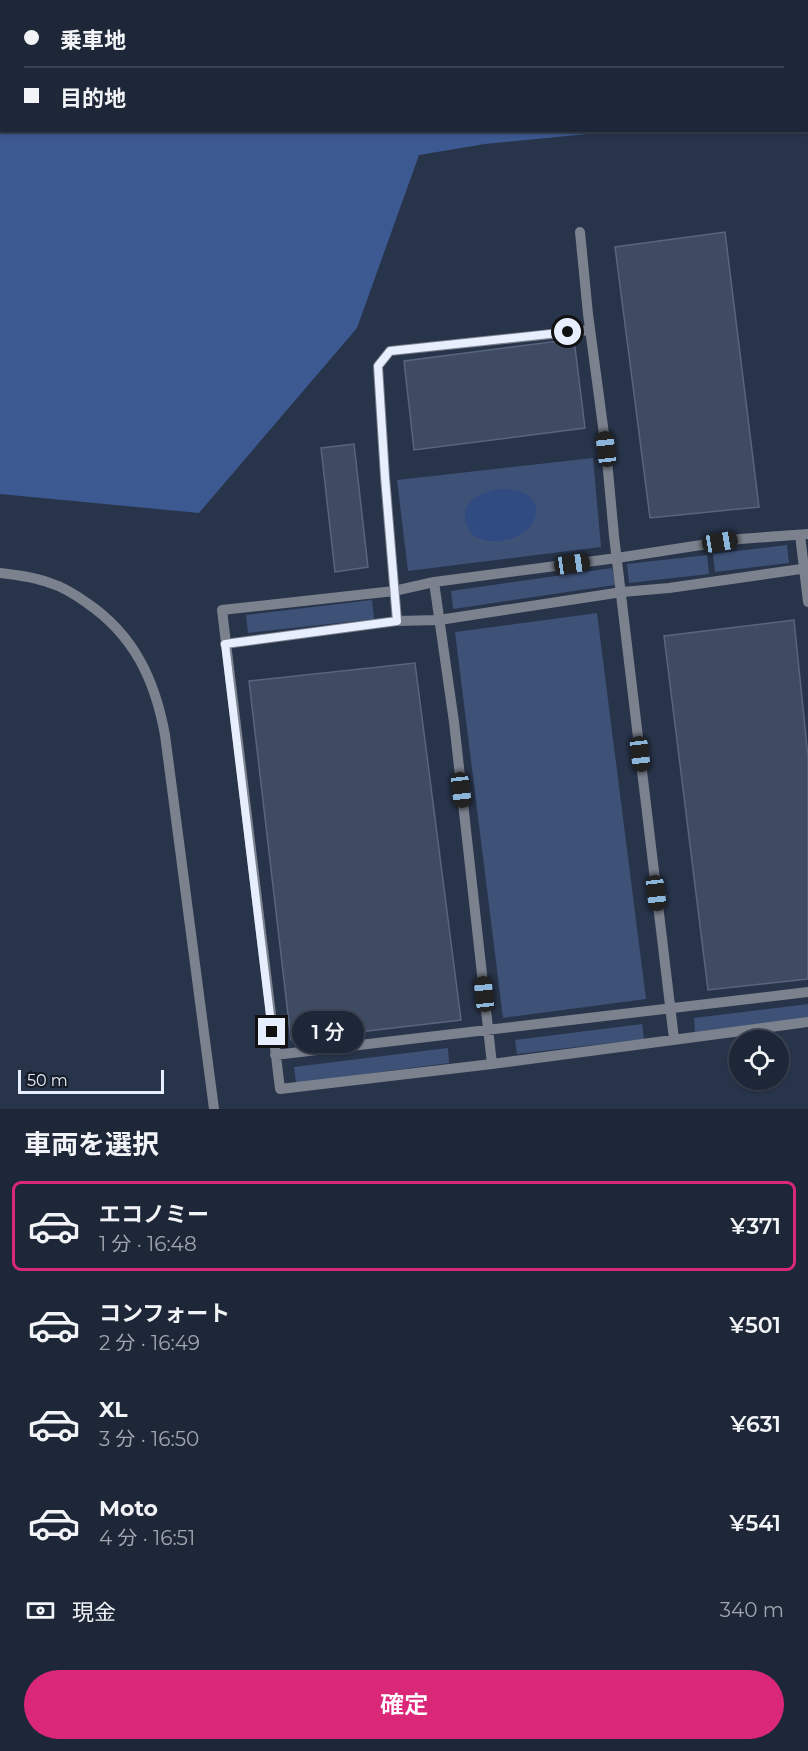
<!DOCTYPE html>
<html lang="ja">
<head>
<meta charset="utf-8">
<style>
	body { margin:0; font-family:Montserrat,"Noto Sans JP",sans-serif; background:#2b3343; color:#f1f3f6; height:100vh; display:flex; flex-direction:column; font-size:22px; white-space:nowrap }
	* { box-sizing:border-box; margin:0 }
	p { font-size:20px; color:#a1a5ae }
	.icon { flex:none; width:33px; height:33px; fill:none; stroke:currentColor; stroke-width:2; stroke-linecap:round; stroke-linejoin:round }
	.map { position:relative; height:1109px; overflow:hidden }
	.drawer { display:flex; flex-direction:column; background:#1e2738; flex:1 }
	.drawer>* { flex:none }
	.hud { position:absolute; left:0px; top:0px; width:808px; height:132px; box-shadow:0 2px 4px #0004,0 0 0 2px #3c4453; display:grid; align-content:center; height:132px; padding:0 24px; background:#1e2738 }
	.fabs { position:absolute; left:729px; top:1030px; display:grid; gap:12px }
	.fabs a { display:grid; place-items:center; width:60px; height:60px; border-radius:50%; background:#1e2738; box-shadow:0 2px 4px #0004,0 0 0 2px #3c4453; font-size:30px }
	.scale { position:absolute; left:18px; bottom:15px; width:146px; box-sizing:border-box; padding-left:6px; border:3px solid #e7effe; border-top:0; font-size:16px; line-height:21px; white-space:nowrap; color:#e7effe; -webkit-text-stroke:4px #161c26; paint-order:stroke }
	.end { position:absolute; width:27px; height:27px; margin:-14px; border:8px solid #e7effe; background:#111; box-shadow:0 0 0 3px #111 }
	.from { border-radius:50% }
	.bubble { position:absolute; height:42px; border-radius:21px; background:#1e2738; box-shadow:0 2px 4px #0004,0 0 0 2px #3c4453; font-size:20px; font-weight:600; line-height:42px; text-align:center }
	.car { position:absolute; width:18px; height:36px; margin:-18px -9px; border-radius:8px; box-shadow:0 0 4px 2px #0007; background:linear-gradient(#222 24%,#8ab4d8 0 40%,#222 0 76%,#8ab4d8 0 86%,#222 0) }
	.hud b { display:flex; align-items:center; gap:21px; height:57px; font-size:22px }
	.hud b+b { border-top:2px solid #3c4453 }
	.hud i { width:15px; height:15px; background:#f1f3f6 }
	ul { padding:0; list-style:none }
	li { display:flex; align-items:center; gap:18px; height:90px; margin:0 12px 9px; padding:0 12px; border:3px solid transparent; border-radius:9px }
	li div { flex:1 }
	li b { display:block; font-size:22px }
	li em { font-style:normal; font-weight:600 }
	li.selected { border-color:#db2777 }
	li>.icon { width:54px; height:54px; stroke-width:1.5 }
	h2 { padding:0 24px; font-size:27px; line-height:72px }
	.pay { display:flex; align-items:center; gap:15px; height:66px; padding:0 24px; font-size:22px }
	.pay p { margin-inline-start:auto }
	.primary-button { display:flex; gap:12px; margin-top:auto; padding:12px 24px }
	.primary-button a { flex:1; height:69px; border-radius:36px; background:#db2777; color:#fff; font-size:24px; font-weight:600; line-height:69px; text-align:center }
	.map>svg:first-child { display:block }
</style>
</head>
<body>
<div class="map">
<svg width="808" height="1109" viewBox="0 0 808 1109">
	<rect width="100%" height="100%" fill="#28344a"/>
	<!-- green -->
	<path fill="#3e5177" d="M 593,458 L 601,547 L 408,571 L 397,480 Z
		M 787,545 L 789,563 L 715,572 L 713,554 Z
		M 707,555 L 709,574 L 629,583 L 627,564 Z
		M 612,568 L 615,585 L 453,609 L 451,591 Z
		M 372,600 L 374,619 L 248,633 L 246,615 Z
		M 597,613 L 646,999 L 503,1018 L 455,632 Z
		M 808,1004 L 808,1018 L 695,1032 L 694,1018 Z
		M 642,1024 L 644,1039 L 517,1054 L 515,1040 Z
		M 448,1048 L 449,1063 L 296,1083 L 294,1067 Z"/>
	<!-- forest -->
	<path fill="#3d5991" d="M 0,0 L 808,0 L 808,62 L 807,2 L 2,2 L 2,130 L 618,131 L 485,144 L 419,155 L 357,328 L 199,513 L 0,494 Z"/>
	<!-- water -->
	<path fill="#304b82" d="M 499,489 C 558,487 541,544 490,541 C 477,540 467,533 465,519 C 465,516 465,509 467,506 C 473,495 488,492 499,489 Z"/>
	<!-- building -->
	<path fill="#3f4b63" stroke="#58657e" stroke-width="1.5" d="M 725,232 L 759,507 L 650,518 L 615,247 Z
		M 574,339 L 585,428 L 414,450 L 404,361 Z
		M 354,444 L 368,567 L 335,572 L 321,448 Z
		M 794,620 L 808,757 L 808,979 L 708,990 L 664,636 Z
		M 415,663 L 461,1020 L 291,1040 L 249,681 Z"/>
	<g fill="none" stroke-linecap="round" stroke-linejoin="round">
		<!-- lane -->
		<path stroke="#7b818d" stroke-width="10" d="M 580,232 L 588,314 L 606,449 L 614,536 L 674,1039
			M 808,534 L 740,539 L 617,558 L 434,582 L 394,591 L 222,610 L 280,1089 L 492,1064 L 808,1022
			M 800,535 L 808,602
			M 0,573 C 17,575 34,577 50,583 C 63,587 76,595 87,603 C 134,635 155,680 165,735 L 214,1109
			M 434,582 L 454,722 L 492,1064
			M 397,621 L 385,477 L 378,366 L 390,351 L 590,330
			M 225,644 L 397,621 L 439,620 L 622,592 L 669,588 L 808,568
			M 275,1055 L 808,992"/>
		<!-- secondary -->
		<path stroke="#a3adc0" stroke-width="12" d="M 488,0 L 494,2
			M 807,60 L 808,60"/>
	</g>
	<g fill="none" stroke-linecap="round" stroke-linejoin="round">
		<!-- route -->
		<path stroke="#e7effe" stroke-width="8" d="M 272,1032 L 225,644 L 397,621 L 385,477 L 378,366 L 390,351 L 568,332"/>
	</g>
</svg>
<div class="fabs">
<a><svg class="icon" aria-label="locate" viewBox="0 0 24 24"><circle cx="12" cy="12" r="6"/><path d="M12 2v4M12 18v4M2 12h4M18 12h4"/></svg></a>
</div>
<div class="scale">50 m</div>
<i class="end from" style="left:568px;top:332px"></i>
<i class="end" style="left:272px;top:1032px"></i>
<div class="bubble" style="left:292px;top:1011px;width:72px">1 分</div>
<i class="car" style="left:606px;top:449px;rotate:353deg"></i>
<i class="car" style="left:720px;top:542px;rotate:81deg"></i>
<i class="car" style="left:572px;top:564px;rotate:82deg"></i>
<i class="car" style="left:640px;top:754px;rotate:173deg"></i>
<i class="car" style="left:461px;top:790px;rotate:173deg"></i>
<i class="car" style="left:656px;top:893px;rotate:173deg"></i>
<i class="car" style="left:484px;top:994px;rotate:354deg"></i>
<div class="hud">
<b><i class="from"></i>乗車地</b>
<b><i></i>目的地</b>
</div>
</div>
<section class="drawer">
<h2>車両を選択</h2>
<ul>
<li class="selected"><svg class="icon" aria-label="car" viewBox="0 0 24 24"><path d="M5 17H2v-5l4-1 3-4h7l3 4 3 1v5h-3M9 17h6M6 11h13"/><circle cx="7" cy="17" r="2"/><circle cx="17" cy="17" r="2"/></svg><div><b>エコノミー</b><p>1 分 · 16:48</p></div><em>¥371</em></li>
<li><svg class="icon" aria-label="car" viewBox="0 0 24 24"><path d="M5 17H2v-5l4-1 3-4h7l3 4 3 1v5h-3M9 17h6M6 11h13"/><circle cx="7" cy="17" r="2"/><circle cx="17" cy="17" r="2"/></svg><div><b>コンフォート</b><p>2 分 · 16:49</p></div><em>¥501</em></li>
<li><svg class="icon" aria-label="car" viewBox="0 0 24 24"><path d="M5 17H2v-5l4-1 3-4h7l3 4 3 1v5h-3M9 17h6M6 11h13"/><circle cx="7" cy="17" r="2"/><circle cx="17" cy="17" r="2"/></svg><div><b>XL</b><p>3 分 · 16:50</p></div><em>¥631</em></li>
<li><svg class="icon" aria-label="car" viewBox="0 0 24 24"><path d="M5 17H2v-5l4-1 3-4h7l3 4 3 1v5h-3M9 17h6M6 11h13"/><circle cx="7" cy="17" r="2"/><circle cx="17" cy="17" r="2"/></svg><div><b>Moto</b><p>4 分 · 16:51</p></div><em>¥541</em></li>
</ul>
<div class="pay"><svg class="icon" aria-label="cash" viewBox="0 0 24 24"><path d="M3 7h18v10H3z"/><circle cx="12" cy="12" r="2"/></svg>現金<p>340 m</p></div>
<div class="primary-button"><a>確定</a></div>
</section>
</body>
</html>
